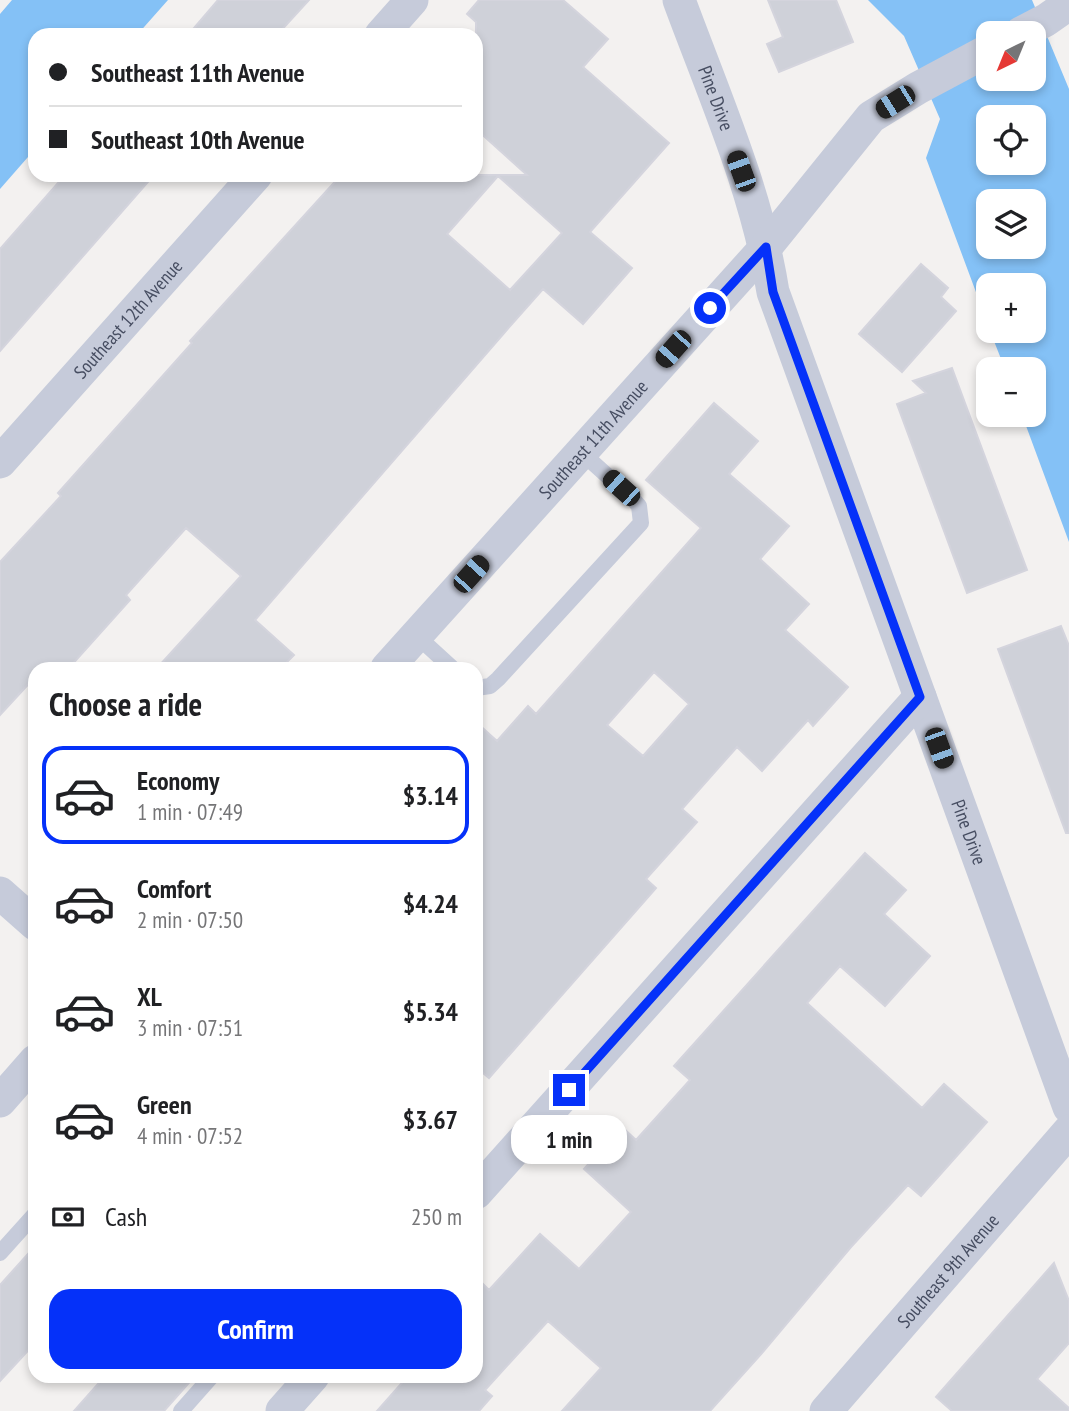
<!DOCTYPE html>
<html lang="en">
<head>
<meta charset="utf-8">
<style>
	body { margin:0; font-family:"PT Sans Narrow",sans-serif; background:#f6f6f6; color:#202124; height:100vh; display:flex; flex-direction:column; font-size:26px; white-space:nowrap }
	* { box-sizing:border-box; margin:0 }
	p { font-size:23px; color:#757577 }
	.icon { flex:none; width:38px; height:38px; fill:none; stroke:currentColor; stroke-width:2; stroke-linecap:round; stroke-linejoin:round }
	.map { position:relative; flex:1; overflow:hidden }
	.panel { position:absolute; left:28px; top:662px; width:455px; height:721px; display:flex; flex-direction:column; background:#fff; border-radius:21px; box-shadow:0 4px 10px #0003 }
	.panel>* { flex:none }
	.banner { position:absolute; left:28px; top:28px; width:455px; height:154px; border-radius:21px; box-shadow:0 4px 10px #0003; display:grid; align-content:center; height:154px; padding:0 21px; background:#fff }
	.needle { width:46px; rotate:223deg }
	.controls { position:absolute; left:976px; top:21px; display:grid; gap:14px }
	.controls a { display:grid; place-items:center; width:70px; height:70px; border-radius:14px; background:#fff; box-shadow:0 4px 10px #0003; font-size:35px }
	.end { position:absolute; width:32px; height:32px; margin:-16px; border:9px solid #0531f9; background:#fff; box-shadow:0 0 0 4px #fff }
	.from { border-radius:50% }
	.bubble { position:absolute; height:49px; border-radius:21px; background:#fff; box-shadow:0 4px 10px #0003; font-size:23px; font-weight:700; line-height:49px; text-align:center }
	.car { position:absolute; width:21px; height:42px; margin:-21px -10px; border-radius:9px; box-shadow:0 0 5px 2px #0007; background:linear-gradient(#222 24%,#8ab4d8 0 40%,#222 0 76%,#8ab4d8 0 86%,#222 0) }
	.banner b { display:flex; align-items:center; gap:24px; height:66px; font-size:26px }
	.banner b+b { border-top:2px solid #e0e0e0 }
	.banner i { width:18px; height:18px; background:#202124 }
	ul { padding:0; list-style:none }
	li { display:flex; align-items:center; gap:21px; height:98px; margin:0 14px 10px; padding:0 7px; border:4px solid transparent; border-radius:21px }
	li div { flex:1 }
	li b { display:block; font-size:26px }
	li em { font-style:normal; font-weight:700 }
	li.selected { border-color:#0531f9 }
	li>.icon { width:63px; height:63px; stroke-width:1.5 }
	h2 { padding:0 21px; font-size:32px; line-height:84px }
	.pay { display:flex; align-items:center; gap:18px; height:77px; padding:0 21px; font-size:26px }
	.pay p { margin-inline-start:auto }
	.action { display:flex; gap:14px; margin-top:auto; padding:14px 21px }
	.action a { flex:1; height:80px; border-radius:21px; background:#0531f9; color:#fff; font-size:28px; font-weight:700; line-height:80px; text-align:center }
	.map>svg:first-child { display:block }
</style>
</head>
<body>
<div class="map">
<svg width="1069" height="1411" viewBox="0 0 1069 1411">
	<rect width="100%" height="100%" fill="#f3f1f0"/>
	<!-- water -->
	<path fill="#84c1f6" fill-rule="evenodd" d="M 12,0 L 168,0 L 137,35 L 35,35 L 35,149 L 0,189 L 0,14 Z
		M 868,0 L 1032,0 L 1069,89 L 1069,542 L 1022,415 L 1034,415 L 1034,369 L 1005,369 L 990,331 L 1034,331 L 1034,285 L 989,285 L 989,327 L 926,158 L 940,119 L 904,36 ZM 989,33 L 1034,33 L 1034,79 L 989,79 ZM 989,117 L 1034,117 L 1034,163 L 989,163 ZM 989,201 L 1034,201 L 1034,247 L 989,247 Z"/>
	<!-- building -->
	<path fill="#cfd1d9" stroke="#d4d4dd" stroke-width="2" fill-rule="evenodd" d="M 218,0 L 309,0 L 277,35 L 188,35 Z
		M 479,0 L 563,0 L 608,39 L 583,67 L 669,143 L 590,232 L 632,268 L 583,324 L 543,289 L 505,332 L 255,620 L 294,655 L 281,668 L 157,668 L 241,576 L 186,528 L 126,595 L 130,600 L 69,668 L 35,668 L 35,677 L 0,715 L 0,562 L 61,496 L 58,493 L 192,343 L 190,341 L 341,175 L 527,175 L 476,129 L 476,22 L 467,14 ZM 498,176 L 562,233 L 510,290 L 447,234 Z
		M 768,0 L 836,0 L 853,42 L 779,72 L 767,44 L 783,37 Z
		M 65,175 L 154,175 L 0,351 L 0,249 Z
		M 921,264 L 948,288 L 941,297 L 956,311 L 902,372 L 859,334 Z
		M 952,368 L 1027,570 L 967,593 L 897,404 L 926,393 L 913,381 Z
		M 714,403 L 758,441 L 729,474 L 789,526 L 760,559 L 809,604 L 785,630 L 848,687 L 813,726 L 808,720 L 762,771 L 737,747 L 682,809 L 697,822 L 646,879 L 656,888 L 489,1078 L 476,1067 L 476,722 L 497,741 L 528,706 L 536,714 L 701,528 L 646,480 ZM 654,672 L 689,704 L 643,756 L 607,725 Z
		M 1061,626 L 1069,646 L 1069,833 L 1066,833 L 998,649 Z
		M 865,853 L 906,890 L 884,914 L 930,956 L 885,1006 L 840,966 L 807,1003 L 922,1108 L 944,1084 L 987,1122 L 921,1196 L 908,1185 L 851,1247 L 762,1353 L 710,1411 L 562,1411 L 601,1368 L 548,1321 L 485,1390 L 492,1396 L 479,1411 L 377,1411 L 408,1376 L 476,1376 L 476,1277 L 489,1290 L 540,1234 L 579,1269 L 631,1212 L 584,1169 L 622,1127 L 636,1140 L 690,1080 L 674,1066 Z
		M 35,1246 L 35,1343 L 0,1381 L 0,1285 Z
		M 1054,1263 L 1069,1301 L 1069,1343 L 1037,1379 L 1069,1408 L 1069,1411 L 952,1411 L 936,1397 Z
		M 105,1376 L 195,1376 L 164,1411 L 74,1411 Z"/>
	<g fill="none" stroke-linecap="round" stroke-linejoin="round">
		<!-- service -->
		<path stroke="#c6cbda" stroke-width="16" d="M 417,636 L 452,668
			M 476,688 L 490,686 L 498,679 L 641,523 L 639,506 L 632,498 L 581,452
			M 0,1253 L 35,1214
			M 181,1411 L 212,1376"/>
		<!-- minor -->
		<g stroke="#c6cbda" stroke-width="33">
			<path id="s1" d="M 679,0 C 714,95 757,191 773,292 L 1069,1107"/>
			<path d="M 1021,33 L 1046,20 L 1069,4"/>
			<path d="M 381,35 L 412,0"/>
			<path id="s2" d="M 0,462 L 256,175"/>
			<path id="s3" d="M 387,668 L 766,247 L 871,117 L 918,88 L 989,50"/>
			<path d="M 0,893 L 35,924"/>
			<path d="M 0,1101 L 35,1061"/>
			<path d="M 476,1193 L 920,697"/>
			<path d="M 282,1411 L 313,1376"/>
			<path id="s4" d="M 826,1411 L 1069,1131"/>
		</g>
	</g>
	<g fill="none" stroke-linecap="round" stroke-linejoin="round">
		<!-- route -->
		<path stroke="#0531f9" stroke-width="9" d="M 569,1090 L 920,697 L 773,292 L 766,247 L 710,308"/>
	</g>
	<g text-anchor="middle" dominant-baseline="central" stroke-width="6" stroke-linejoin="round" paint-order="stroke">
		<!-- street labels -->
		<g font-size="19" fill="#464d61" stroke="#fff">
			<text stroke="none"><textPath href="#s1" startOffset="105">Pine Drive</textPath></text>
			<text stroke="none"><textPath href="#s2" startOffset="192">Southeast 12th Avenue</textPath></text>
			<text stroke="none"><textPath href="#s3" startOffset="308">Southeast 11th Avenue</textPath></text>
			<text stroke="none"><textPath href="#s1" startOffset="882">Pine Drive</textPath></text>
			<text stroke="none"><textPath href="#s4" startOffset="186">Southeast 9th Avenue</textPath></text>
		</g>
	</g>
</svg>
<div class="controls">
<a><svg class="needle" viewBox="-14 -14 28 28"><path d="M0-13l5 13h-10z" fill="#e53935"/><path d="M0 13l5-13h-10z" fill="#757577"/></svg></a>
<a><svg class="icon" aria-label="locate" viewBox="0 0 24 24"><circle cx="12" cy="12" r="6"/><path d="M12 2v4M12 18v4M2 12h4M18 12h4"/></svg></a>
<a><svg class="icon" aria-label="layers" viewBox="0 0 24 24"><path d="M12 4l9 5-9 5-9-5zM3 14l9 5 9-5"/></svg></a>
<a>+</a>
<a>−</a>
</div>
<i class="end from" style="left:710px;top:308px"></i>
<i class="end" style="left:569px;top:1090px"></i>
<div class="bubble" style="left:511px;top:1115px;width:116px">1 min</div>
<i class="car" style="left:895px;top:102px;rotate:238deg"></i>
<i class="car" style="left:741px;top:171px;rotate:340deg"></i>
<i class="car" style="left:673px;top:349px;rotate:222deg"></i>
<i class="car" style="left:621px;top:488px;rotate:312deg"></i>
<i class="car" style="left:471px;top:574px;rotate:42deg"></i>
<i class="car" style="left:939px;top:748px;rotate:160deg"></i>
<div class="banner">
<b><i class="from"></i>Southeast 11th Avenue</b>
<b><i></i>Southeast 10th Avenue</b>
</div>
<section class="panel">
<h2>Choose a ride</h2>
<ul>
<li class="selected"><svg class="icon" aria-label="car" viewBox="0 0 24 24"><path d="M5 17H2v-5l4-1 3-4h7l3 4 3 1v5h-3M9 17h6M6 11h13"/><circle cx="7" cy="17" r="2"/><circle cx="17" cy="17" r="2"/></svg><div><b>Economy</b><p>1 min · 07:49</p></div><em>$3.14</em></li>
<li><svg class="icon" aria-label="car" viewBox="0 0 24 24"><path d="M5 17H2v-5l4-1 3-4h7l3 4 3 1v5h-3M9 17h6M6 11h13"/><circle cx="7" cy="17" r="2"/><circle cx="17" cy="17" r="2"/></svg><div><b>Comfort</b><p>2 min · 07:50</p></div><em>$4.24</em></li>
<li><svg class="icon" aria-label="car" viewBox="0 0 24 24"><path d="M5 17H2v-5l4-1 3-4h7l3 4 3 1v5h-3M9 17h6M6 11h13"/><circle cx="7" cy="17" r="2"/><circle cx="17" cy="17" r="2"/></svg><div><b>XL</b><p>3 min · 07:51</p></div><em>$5.34</em></li>
<li><svg class="icon" aria-label="car" viewBox="0 0 24 24"><path d="M5 17H2v-5l4-1 3-4h7l3 4 3 1v5h-3M9 17h6M6 11h13"/><circle cx="7" cy="17" r="2"/><circle cx="17" cy="17" r="2"/></svg><div><b>Green</b><p>4 min · 07:52</p></div><em>$3.67</em></li>
</ul>
<div class="pay"><svg class="icon" aria-label="cash" viewBox="0 0 24 24"><path d="M3 7h18v10H3z"/><circle cx="12" cy="12" r="2"/></svg>Cash<p>250 m</p></div>
<div class="action"><a>Confirm</a></div>
</section>
</div>
</body>
</html>
